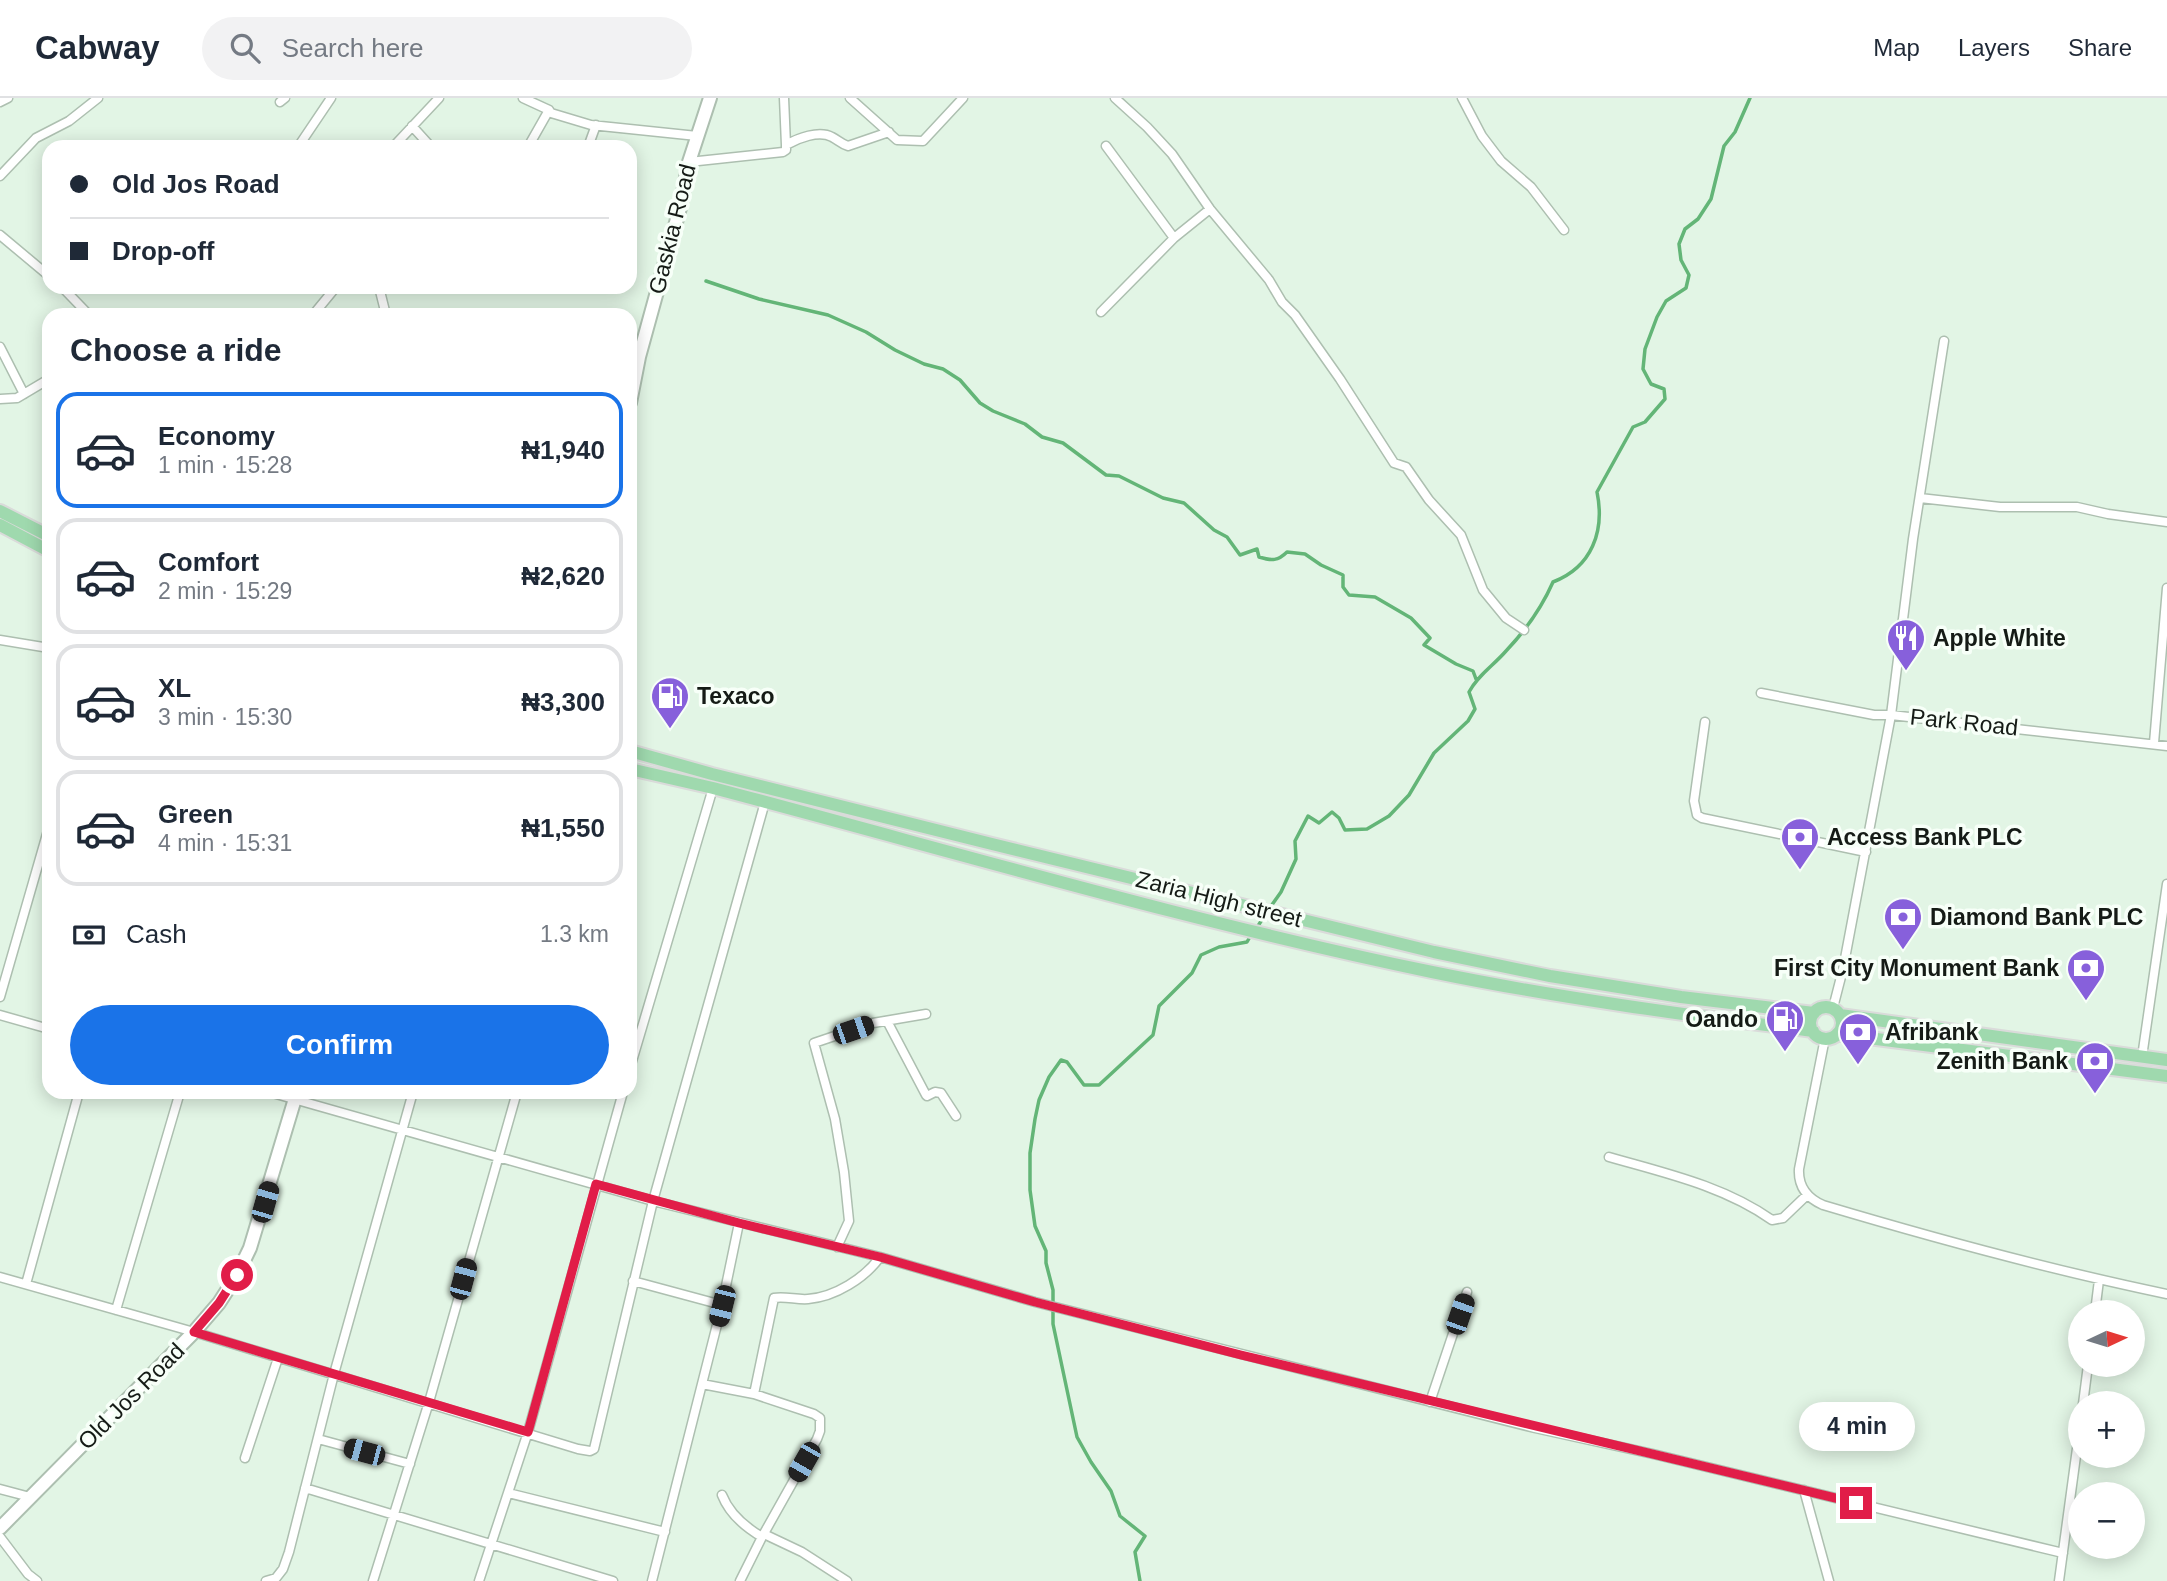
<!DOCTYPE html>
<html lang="en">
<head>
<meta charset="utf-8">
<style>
	body { margin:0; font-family:Helvetica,sans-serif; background:#f2f2f3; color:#1f2937; height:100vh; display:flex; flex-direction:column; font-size:26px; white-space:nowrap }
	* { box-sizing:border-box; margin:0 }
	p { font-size:23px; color:#747a83 }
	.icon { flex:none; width:38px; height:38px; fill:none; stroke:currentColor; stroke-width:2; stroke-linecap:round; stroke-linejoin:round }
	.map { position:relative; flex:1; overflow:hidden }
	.panel { position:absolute; left:42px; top:210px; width:595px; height:791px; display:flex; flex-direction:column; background:#fff; border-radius:21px; box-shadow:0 4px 18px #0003 }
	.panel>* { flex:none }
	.top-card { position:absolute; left:42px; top:42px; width:595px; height:154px; border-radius:21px; box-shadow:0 4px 18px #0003; display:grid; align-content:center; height:154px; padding:0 28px; background:#fff }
	.needle { width:46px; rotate:86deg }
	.tools { position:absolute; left:2068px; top:1202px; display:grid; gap:14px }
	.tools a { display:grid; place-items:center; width:77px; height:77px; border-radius:50%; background:#fff; box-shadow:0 4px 18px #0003; font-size:35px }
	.end { position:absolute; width:32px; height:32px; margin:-16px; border:9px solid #e11d48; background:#fff; box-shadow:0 0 0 4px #fff }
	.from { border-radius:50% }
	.bubble { position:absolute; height:49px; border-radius:24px; background:#fff; box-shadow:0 4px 18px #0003; font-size:23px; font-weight:800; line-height:49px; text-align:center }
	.car { position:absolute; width:21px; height:42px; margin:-21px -10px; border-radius:9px; box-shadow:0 0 5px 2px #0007; background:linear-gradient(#222 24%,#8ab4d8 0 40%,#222 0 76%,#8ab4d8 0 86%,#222 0) }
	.top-card b { display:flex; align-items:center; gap:24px; height:66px; font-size:26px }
	.top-card b+b { border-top:2px solid #e0e1e3 }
	.top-card i { width:18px; height:18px; background:#1f2937 }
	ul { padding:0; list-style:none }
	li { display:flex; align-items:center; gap:21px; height:116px; margin:0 14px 10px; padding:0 14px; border:4px solid #e0e1e3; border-radius:21px }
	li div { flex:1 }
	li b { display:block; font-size:26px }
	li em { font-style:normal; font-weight:800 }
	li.selected { border-color:#1a73e8 }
	li>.icon { width:63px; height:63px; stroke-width:1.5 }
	h2 { padding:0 28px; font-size:32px; line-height:84px }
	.pay { display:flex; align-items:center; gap:18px; height:77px; padding:0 28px; font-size:26px }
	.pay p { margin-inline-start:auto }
	.primary-button { display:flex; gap:14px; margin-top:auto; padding:14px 28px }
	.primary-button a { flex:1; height:80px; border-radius:42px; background:#1a73e8; color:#fff; font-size:28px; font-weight:800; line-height:80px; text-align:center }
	header { display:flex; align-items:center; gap:42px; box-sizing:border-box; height:98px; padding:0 35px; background:#fff; border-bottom:2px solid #e0e1e3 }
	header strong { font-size:33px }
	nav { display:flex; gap:38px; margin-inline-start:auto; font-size:24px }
	.search { width:490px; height:63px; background:#f2f2f3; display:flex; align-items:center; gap:18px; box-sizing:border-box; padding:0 24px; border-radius:38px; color:#747a83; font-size:26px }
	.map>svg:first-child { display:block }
</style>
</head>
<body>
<header>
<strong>Cabway</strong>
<div class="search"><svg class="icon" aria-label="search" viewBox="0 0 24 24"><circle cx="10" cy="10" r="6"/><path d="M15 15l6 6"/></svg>Search here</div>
<nav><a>Map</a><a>Layers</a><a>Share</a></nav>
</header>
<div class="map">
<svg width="2167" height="1483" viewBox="0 0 2167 1483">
	<rect width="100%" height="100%" fill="#e2f5e5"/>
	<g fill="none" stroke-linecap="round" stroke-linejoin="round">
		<!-- stream -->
		<path stroke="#63b577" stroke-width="3.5" d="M 706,183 L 759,201 L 828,217 L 866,234 L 895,252 L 924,266 L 943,271 L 960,282 L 980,305 L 993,313 L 1025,326 L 1042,339 L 1063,345 L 1106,377 L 1119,378 L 1163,400 L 1184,405 L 1214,432 L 1227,439 L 1240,457 L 1257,451 L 1259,459 C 1272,463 1278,463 1287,454 L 1305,456 L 1321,467 L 1343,477 L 1343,489 L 1349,497 L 1375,499 L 1411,520 L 1430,540 L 1424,547 L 1456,566 L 1473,573 L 1476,581
			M 1269,811 L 1281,794 L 1296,761 L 1295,743 L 1308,718 L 1319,725 L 1332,714 L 1339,720 L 1345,732 L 1367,731 L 1389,718 L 1409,697 L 1434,655 L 1468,623 L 1475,611 L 1469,594 C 1478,577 1493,568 1506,553 C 1525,533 1542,509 1553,484 C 1592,469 1605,433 1597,394 L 1633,329 L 1645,324 L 1665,301 L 1664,291 L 1651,286 L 1643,271 L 1645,251 L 1657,219 L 1666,203 L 1686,190 L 1689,177 L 1681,162 L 1679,146 L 1685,131 L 1698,121 L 1711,101 L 1724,48 L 1735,34 L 1750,0
			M 1256,831 L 1265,817
			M 1140,1483 L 1135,1454 L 1145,1438 L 1120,1418 L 1111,1393 L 1091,1364 L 1077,1339 L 1053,1226 L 1053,1192 L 1046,1165 L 1046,1153 L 1035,1128 L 1030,1092 L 1030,1055 L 1035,1021 L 1039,1002 L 1049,979 L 1061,962 L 1067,964 L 1084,987 L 1099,987 L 1153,937 L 1159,908 L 1192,875 L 1201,857 L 1219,849 L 1247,844 L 1251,837"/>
		<defs>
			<path id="minor" d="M 523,0 L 549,12 L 551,15 L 591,27 L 697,38
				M 784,0 L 786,47
				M 850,0 L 897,42 L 923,43 L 963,0
				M 1115,0 L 1147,29 L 1172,56 L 1210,111 L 1269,182 L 1282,204 L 1295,217 L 1340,281 L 1394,365 L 1406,369 L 1429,402 L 1461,437 L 1483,492 L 1506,520 L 1524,532
				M 1462,0 L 1482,38 L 1501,63 L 1531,89 L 1564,132
				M 0,4 L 8,0
				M 280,4 L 285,0
				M 412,28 L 431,49
				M 1106,48 L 1174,140
				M 298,49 L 331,0
				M 393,49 L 439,0
				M 528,49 L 549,12
				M 588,49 L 596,27
				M 689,64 L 783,54 L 786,52 L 786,47 C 798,40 819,32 832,39 C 838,42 841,46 848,48 L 889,34
				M 0,78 L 36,40 L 69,23 L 98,0
				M 0,137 L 49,178
				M 62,189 L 89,217
				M 379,189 L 386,217
				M 1101,214 L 1174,140 L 1210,111
				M 313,217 L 336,189
				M 509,217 L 522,217
				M 630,247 L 642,248
				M 0,249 L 24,296
				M 0,301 L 17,300 L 49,281
				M 1920,400 L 2000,409 L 2077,409 L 2108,416 L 2167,424
				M 0,542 L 49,550
				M 1761,595 L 1874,617 L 1891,617 L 2167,648
				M 1705,624 L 1694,703 L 1697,717 L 1702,720 L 1866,754
				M 2154,645 L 2167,490
				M 0,899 L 49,729
				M 1833,910 L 1843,871 L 1891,617 L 1913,441 L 1944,243
				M 0,917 L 49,931
				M 887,923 L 926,997 L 927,998 L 935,994 L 941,995 L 956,1018
				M 1825,940 L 1799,1071 C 1798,1089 1807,1100 1823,1107 C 1937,1141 2051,1172 2167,1196
				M 2142,959 L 2167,786
				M 630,970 L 713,690
				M 269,994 L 653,1103 L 880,1159 L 1035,1204 L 1535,1330 L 1653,1356 L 2063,1455
				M 1609,1059 C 1665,1075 1724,1088 1772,1122 L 1783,1120 L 1807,1097
				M 837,1149 L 849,1123 L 844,1074 L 835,1021 L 814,945 L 873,925 L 926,916
				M 0,1179 L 194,1234 L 578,1351 L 590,1353 L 594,1351 L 653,1103 L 765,704
				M 633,1183 L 722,1207
				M 26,1186 L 79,994
				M 116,1212 L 180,994
				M 2095,1214 L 2099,1182
				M 702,1286 L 754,1296 L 814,1316 L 820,1320 L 820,1333 L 817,1341 L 762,1439 L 740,1483
				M 754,1296 L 774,1200 C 785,1198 797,1202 808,1201 C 835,1199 865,1180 880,1159
				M 1430,1304 L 1467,1194
				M 2083,1306 L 2088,1267
				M 318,1341 L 410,1366
				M 245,1360 L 278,1260
				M 305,1390 L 613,1483
				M 0,1391 L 30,1399
				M 1804,1392 L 1829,1483
				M 508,1395 L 665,1434
				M 722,1397 C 729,1415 745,1429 762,1439
				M 764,1436 L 802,1454 L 847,1483
				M 0,1439 L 28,1476 L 37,1483
				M 266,1483 L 276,1480 L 283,1471 L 289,1454 L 334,1276 L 413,994
				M 373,1483 L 429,1304 L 517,994
				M 479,1483 L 528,1334 L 623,994
				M 652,1483 L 722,1207 L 739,1125
				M 2059,1483 L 2081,1321"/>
			<path id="secondary" d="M 630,305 L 639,259 L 680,110 L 689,64 L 710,0
				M 0,1430 L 194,1234 L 219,1205 L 237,1177 L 250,1150 L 297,994"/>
			<path id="primary" d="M 0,413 L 49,438
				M 0,427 L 49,453
				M 630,653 L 712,676 L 992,746 L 1434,854 L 1550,878 L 1681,899 L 1814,915
				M 630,671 L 713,690 C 952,753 1190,824 1432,874 C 1558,900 1686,917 1813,933
				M1810 925a16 16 0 1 1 32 0a16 16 0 1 1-32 0Z
				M 1840,917 L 2167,962
				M 1837,936 L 2167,978"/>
		</defs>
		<!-- minor casing -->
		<use href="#minor" stroke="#adbfb0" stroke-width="11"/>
		<!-- secondary casing -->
		<use href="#secondary" stroke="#adbfb0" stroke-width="16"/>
		<!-- primary casing -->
		<use href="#primary" stroke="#dadbda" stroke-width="16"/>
		<!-- minor -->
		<use href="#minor" stroke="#fff" stroke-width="8"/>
		<!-- secondary -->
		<use href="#secondary" stroke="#fff" stroke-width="12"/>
		<!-- primary -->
		<use href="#primary" stroke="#9fd9ae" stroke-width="12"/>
	</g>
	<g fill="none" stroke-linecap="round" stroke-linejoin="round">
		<!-- route -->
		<path stroke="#e11d48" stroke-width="9" d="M 237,1177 L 219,1205 L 194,1234 L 528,1334 L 596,1086 L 739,1125 L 880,1159 L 1035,1204 L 1241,1257 L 1856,1405"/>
	</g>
	<!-- icons -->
	<defs>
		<symbol id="restaurant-pin" viewBox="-11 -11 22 30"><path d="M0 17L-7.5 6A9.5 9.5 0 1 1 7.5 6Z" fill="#8760db" stroke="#f7fff8"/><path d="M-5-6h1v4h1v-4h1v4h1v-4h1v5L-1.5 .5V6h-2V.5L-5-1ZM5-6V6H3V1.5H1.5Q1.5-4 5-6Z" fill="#fff"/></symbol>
		<symbol id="fuel-pin" viewBox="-11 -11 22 30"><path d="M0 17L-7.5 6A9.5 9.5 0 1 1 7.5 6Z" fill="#8760db" stroke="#f7fff8"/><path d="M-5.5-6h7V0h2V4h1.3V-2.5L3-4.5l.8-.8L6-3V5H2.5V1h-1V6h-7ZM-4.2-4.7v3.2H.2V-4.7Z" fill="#fff"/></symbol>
		<symbol id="bank-pin" viewBox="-11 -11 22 30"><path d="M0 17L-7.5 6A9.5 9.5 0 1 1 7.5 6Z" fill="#8760db" stroke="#f7fff8"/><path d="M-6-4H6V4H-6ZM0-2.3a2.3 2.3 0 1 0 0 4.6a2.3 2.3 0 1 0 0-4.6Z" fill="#fff"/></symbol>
	</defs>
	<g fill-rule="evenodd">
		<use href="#restaurant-pin" x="1884" y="518" width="44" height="60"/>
		<use href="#fuel-pin" x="648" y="576" width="44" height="60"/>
		<use href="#bank-pin" x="1778" y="717" width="44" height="60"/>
		<use href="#bank-pin" x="1881" y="797" width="44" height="60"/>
		<use href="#bank-pin" x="2064" y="848" width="44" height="60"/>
		<use href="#fuel-pin" x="1763" y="899" width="44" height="60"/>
		<use href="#bank-pin" x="1836" y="912" width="44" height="60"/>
		<use href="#bank-pin" x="2073" y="941" width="44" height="60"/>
	</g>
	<g text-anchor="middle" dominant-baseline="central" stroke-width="7" stroke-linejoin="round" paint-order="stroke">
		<!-- street labels -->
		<g font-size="23" fill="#151b16" stroke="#f7fff8">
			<text transform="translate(672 131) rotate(-76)">Gaskia Road</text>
			<text transform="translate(1964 624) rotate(6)">Park Road</text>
			<text transform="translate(1219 801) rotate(14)">Zaria High street</text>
			<text transform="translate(131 1298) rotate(-45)">Old Jos Road</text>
		</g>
		<!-- poi labels -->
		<g font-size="23" font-weight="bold" fill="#151b16" stroke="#f7fff8" text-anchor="start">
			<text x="1933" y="540">Apple White</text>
			<text x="697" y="598">Texaco</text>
			<text x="1827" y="739">Access Bank PLC</text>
			<text x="1930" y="819">Diamond Bank PLC</text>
			<text x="2059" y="870" text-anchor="end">First City Monument Bank</text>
			<text x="1758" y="921" text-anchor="end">Oando</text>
			<text x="1885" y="934">Afribank</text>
			<text x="2068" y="963" text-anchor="end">Zenith Bank</text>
		</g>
	</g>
</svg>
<div class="tools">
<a><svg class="needle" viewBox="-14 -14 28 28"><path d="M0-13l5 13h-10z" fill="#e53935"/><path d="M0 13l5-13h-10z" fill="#747a83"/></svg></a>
<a>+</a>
<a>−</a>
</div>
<i class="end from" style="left:237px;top:1177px"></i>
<i class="end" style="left:1856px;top:1405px"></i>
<div class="bubble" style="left:1799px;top:1304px;width:116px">4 min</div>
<i class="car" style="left:853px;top:932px;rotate:71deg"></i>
<i class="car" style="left:265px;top:1104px;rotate:16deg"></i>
<i class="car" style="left:463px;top:1181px;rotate:15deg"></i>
<i class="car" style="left:722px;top:1208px;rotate:194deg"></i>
<i class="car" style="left:1460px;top:1216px;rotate:19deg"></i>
<i class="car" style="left:364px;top:1354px;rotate:285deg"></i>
<i class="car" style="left:804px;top:1364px;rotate:210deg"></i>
<div class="top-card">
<b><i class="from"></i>Old Jos Road</b>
<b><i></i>Drop-off</b>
</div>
<section class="panel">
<h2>Choose a ride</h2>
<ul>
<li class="selected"><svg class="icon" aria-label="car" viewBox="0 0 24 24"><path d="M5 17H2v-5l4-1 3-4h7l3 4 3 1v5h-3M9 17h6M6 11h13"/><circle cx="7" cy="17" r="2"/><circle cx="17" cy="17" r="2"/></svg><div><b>Economy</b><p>1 min · 15:28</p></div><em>₦1,940</em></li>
<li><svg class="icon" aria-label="car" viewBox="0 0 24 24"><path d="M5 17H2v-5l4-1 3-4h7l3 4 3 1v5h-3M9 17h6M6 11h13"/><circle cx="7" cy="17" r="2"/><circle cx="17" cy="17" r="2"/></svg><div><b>Comfort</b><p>2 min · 15:29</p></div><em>₦2,620</em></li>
<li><svg class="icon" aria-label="car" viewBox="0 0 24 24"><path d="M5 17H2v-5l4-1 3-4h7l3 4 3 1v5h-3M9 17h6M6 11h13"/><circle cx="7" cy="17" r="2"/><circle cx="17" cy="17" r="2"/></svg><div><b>XL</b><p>3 min · 15:30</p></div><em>₦3,300</em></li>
<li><svg class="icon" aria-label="car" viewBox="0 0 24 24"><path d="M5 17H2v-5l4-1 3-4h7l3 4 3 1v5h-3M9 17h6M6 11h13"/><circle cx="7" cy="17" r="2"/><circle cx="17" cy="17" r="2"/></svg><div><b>Green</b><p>4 min · 15:31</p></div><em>₦1,550</em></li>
</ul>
<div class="pay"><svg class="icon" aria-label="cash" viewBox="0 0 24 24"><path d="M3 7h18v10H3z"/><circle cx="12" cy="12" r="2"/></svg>Cash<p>1.3 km</p></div>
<div class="primary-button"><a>Confirm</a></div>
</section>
</div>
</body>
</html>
